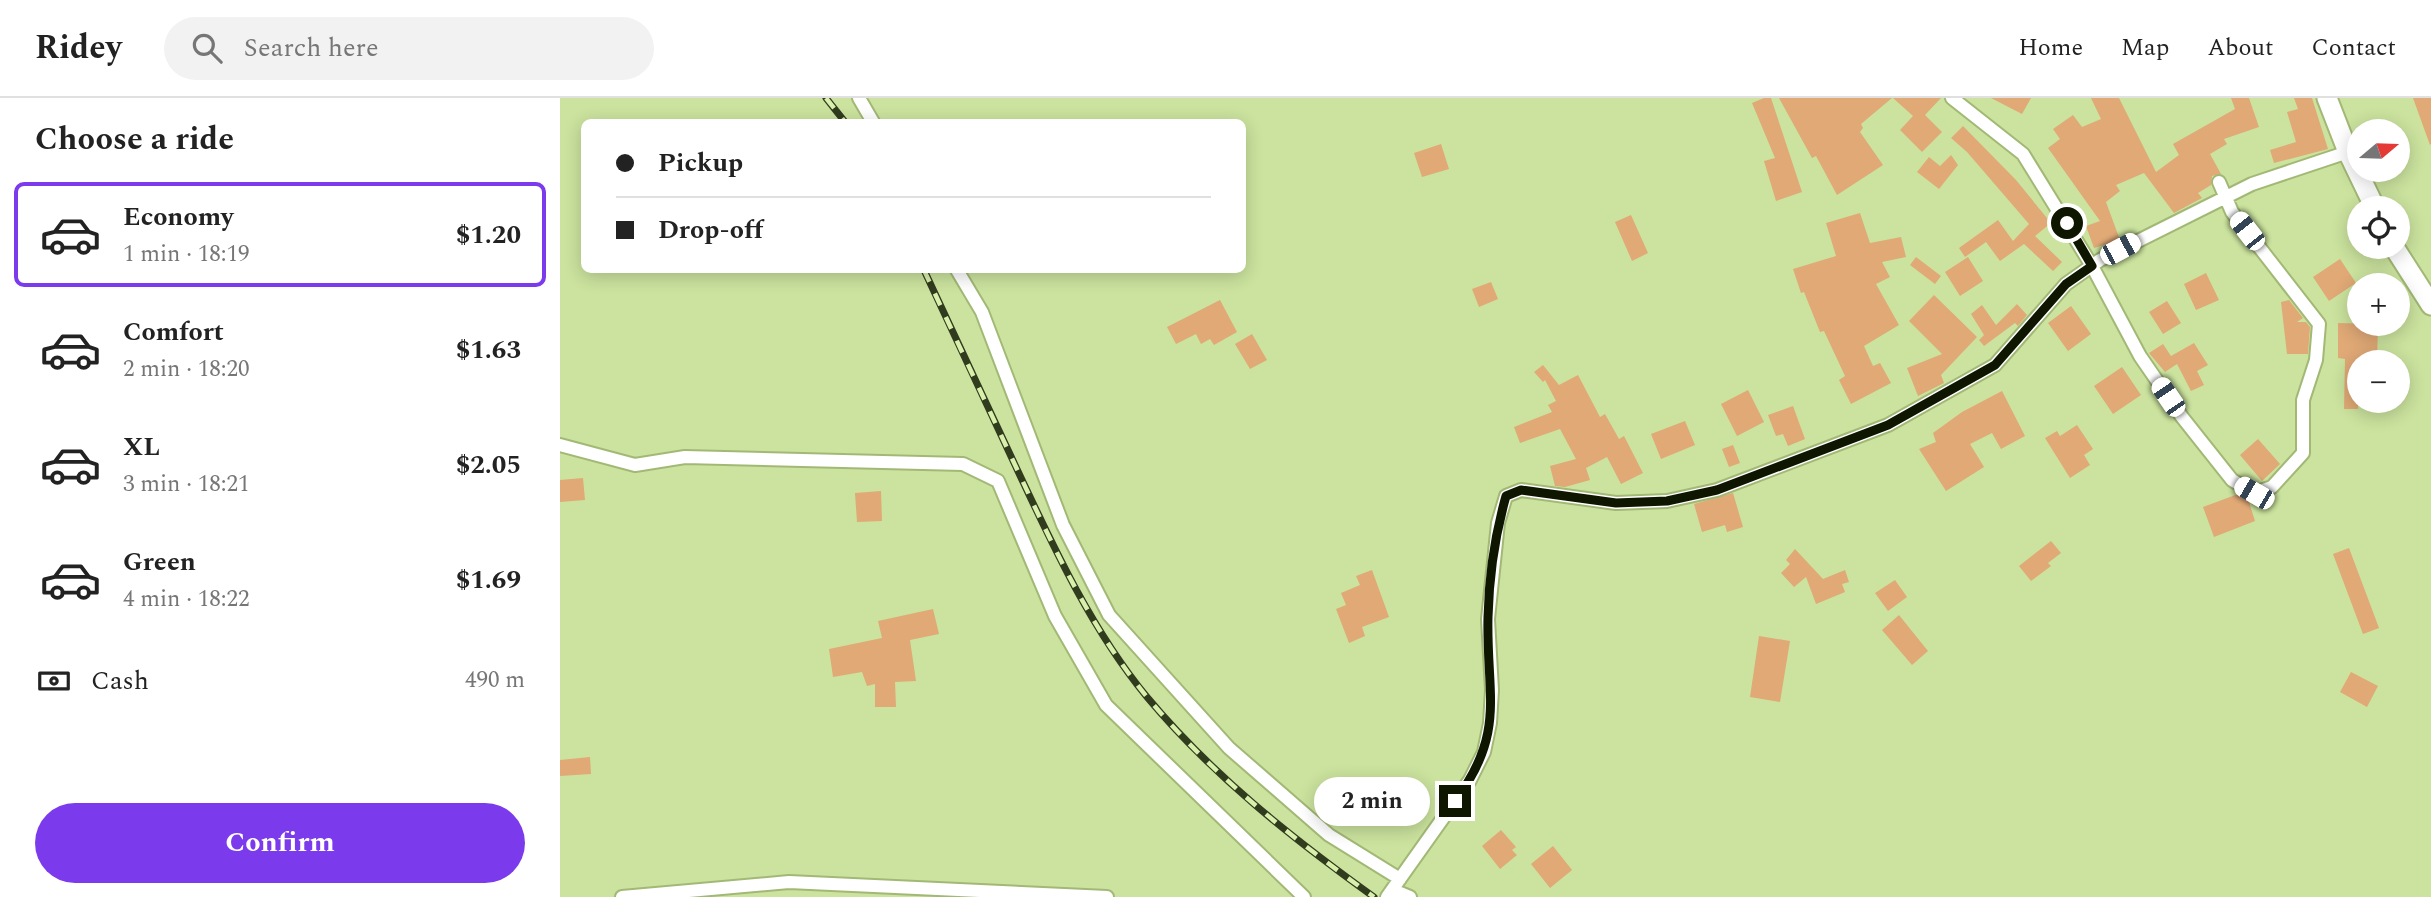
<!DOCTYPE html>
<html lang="en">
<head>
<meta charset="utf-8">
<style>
	body { margin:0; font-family:Spectral,serif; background:#f2f2f2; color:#222; height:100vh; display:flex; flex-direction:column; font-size:26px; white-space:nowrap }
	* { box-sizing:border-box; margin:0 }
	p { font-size:23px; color:#767676 }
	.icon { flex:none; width:38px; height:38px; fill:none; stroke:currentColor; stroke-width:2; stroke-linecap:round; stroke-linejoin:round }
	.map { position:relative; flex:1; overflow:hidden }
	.details { display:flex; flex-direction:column; background:#fff; width:560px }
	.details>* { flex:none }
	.top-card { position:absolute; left:21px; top:21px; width:665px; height:154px; border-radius:10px; box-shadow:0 4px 18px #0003; display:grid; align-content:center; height:154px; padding:0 35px; background:#fff }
	.needle { width:46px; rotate:71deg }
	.fabs { position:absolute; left:1787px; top:21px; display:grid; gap:14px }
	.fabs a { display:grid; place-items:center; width:63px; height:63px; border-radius:50%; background:#fff; box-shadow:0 4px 18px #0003; font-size:35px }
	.end { position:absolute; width:32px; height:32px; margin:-16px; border:9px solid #0f1600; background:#fff; box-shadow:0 0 0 4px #fff }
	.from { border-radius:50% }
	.bubble { position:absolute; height:49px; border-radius:24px; background:#fff; box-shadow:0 4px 18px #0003; font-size:23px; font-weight:700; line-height:49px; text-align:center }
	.car { position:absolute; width:21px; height:42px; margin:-21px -10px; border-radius:9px; box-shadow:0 0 5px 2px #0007; background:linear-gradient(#fff 24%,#345 0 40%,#fff 0 76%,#345 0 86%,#fff 0) }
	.top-card b { display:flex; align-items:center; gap:24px; height:66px; font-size:26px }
	.top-card b+b { border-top:2px solid #e0e0e0 }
	.top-card i { width:18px; height:18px; background:#222 }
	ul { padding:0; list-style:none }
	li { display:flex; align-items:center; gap:21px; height:105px; margin:0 14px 10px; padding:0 21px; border:4px solid transparent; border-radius:10px }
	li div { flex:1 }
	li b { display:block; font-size:26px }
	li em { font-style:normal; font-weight:700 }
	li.active { border-color:#7c3aed }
	li>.icon { width:63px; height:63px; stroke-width:1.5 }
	h2 { padding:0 35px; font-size:32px; line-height:84px }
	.pay { display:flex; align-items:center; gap:18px; height:77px; padding:0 35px; font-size:26px }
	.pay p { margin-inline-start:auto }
	.button { display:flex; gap:14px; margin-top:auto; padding:14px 35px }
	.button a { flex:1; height:80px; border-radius:42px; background:#7c3aed; color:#fff; font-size:28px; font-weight:700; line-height:80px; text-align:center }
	header { display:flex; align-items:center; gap:42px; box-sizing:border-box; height:98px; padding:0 35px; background:#fff; border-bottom:2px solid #e0e0e0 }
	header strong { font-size:33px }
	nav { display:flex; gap:38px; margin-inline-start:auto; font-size:24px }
	.search { width:490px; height:63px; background:#f2f2f2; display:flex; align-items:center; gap:18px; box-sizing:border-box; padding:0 24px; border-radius:38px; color:#767676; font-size:26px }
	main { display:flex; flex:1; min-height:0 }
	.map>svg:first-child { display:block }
</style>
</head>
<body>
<header>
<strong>Ridey</strong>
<div class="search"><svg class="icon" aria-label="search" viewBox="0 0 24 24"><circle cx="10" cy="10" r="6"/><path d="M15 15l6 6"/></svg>Search here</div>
<nav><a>Home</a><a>Map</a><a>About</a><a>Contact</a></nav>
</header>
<main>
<section class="details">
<h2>Choose a ride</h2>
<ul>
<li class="active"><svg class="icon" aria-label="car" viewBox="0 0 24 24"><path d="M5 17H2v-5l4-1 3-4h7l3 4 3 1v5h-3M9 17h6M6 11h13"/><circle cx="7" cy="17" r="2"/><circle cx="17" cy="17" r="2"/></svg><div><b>Economy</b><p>1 min · 18:19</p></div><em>$1.20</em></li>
<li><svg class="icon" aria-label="car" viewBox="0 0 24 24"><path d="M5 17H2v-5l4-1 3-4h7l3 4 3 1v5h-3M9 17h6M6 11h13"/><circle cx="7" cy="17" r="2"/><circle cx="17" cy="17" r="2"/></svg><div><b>Comfort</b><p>2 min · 18:20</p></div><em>$1.63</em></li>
<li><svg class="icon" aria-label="car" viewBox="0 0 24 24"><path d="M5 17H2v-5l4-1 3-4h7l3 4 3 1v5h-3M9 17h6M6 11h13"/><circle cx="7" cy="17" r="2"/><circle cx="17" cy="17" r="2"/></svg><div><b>XL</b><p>3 min · 18:21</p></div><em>$2.05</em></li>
<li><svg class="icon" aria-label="car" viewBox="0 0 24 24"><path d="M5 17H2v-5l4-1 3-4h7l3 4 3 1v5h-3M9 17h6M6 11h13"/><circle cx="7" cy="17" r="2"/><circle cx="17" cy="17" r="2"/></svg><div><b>Green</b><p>4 min · 18:22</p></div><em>$1.69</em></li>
</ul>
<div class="pay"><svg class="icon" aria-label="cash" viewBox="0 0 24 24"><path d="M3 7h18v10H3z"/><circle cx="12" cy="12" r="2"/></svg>Cash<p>490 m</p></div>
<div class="button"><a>Confirm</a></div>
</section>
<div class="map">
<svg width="1871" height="799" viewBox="0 0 1871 799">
	<rect width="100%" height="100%" fill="#cbe39e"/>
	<!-- building -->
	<path fill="#e0a976" d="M 1204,0 L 1211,0 L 1242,94 L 1216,103 L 1204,63 L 1215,60 L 1192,5 Z
		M 1219,0 L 1332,0 L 1301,26 L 1303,30 L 1300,34 L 1323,67 L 1277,97 L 1256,58 L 1252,60 Z
		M 1333,0 L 1381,0 L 1365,17 L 1382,34 L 1362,54 L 1340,32 L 1353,18 Z
		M 1431,0 L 1471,0 L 1462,16 Z
		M 1531,0 L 1559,0 L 1596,74 L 1619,57 L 1613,46 L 1675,11 L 1671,0 L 1689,0 L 1699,29 L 1664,41 L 1667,46 L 1650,56 L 1661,76 L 1652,78 L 1651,87 L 1638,95 L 1642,100 L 1614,115 L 1584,75 L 1556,87 L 1560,93 L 1546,104 L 1560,142 L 1534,150 L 1526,128 L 1540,123 L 1488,50 L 1500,41 L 1493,31 L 1513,17 L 1522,29 L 1541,21 Z
		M 1734,0 L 1752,0 L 1768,51 L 1714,65 L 1710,52 L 1736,44 L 1727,14 L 1738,11 Z
		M 1853,0 L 1871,0 L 1871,46 L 1870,47 Z
		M 1403,28 L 1456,82 L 1491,125 L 1475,138 L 1502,164 L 1493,173 L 1464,146 L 1440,163 L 1426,144 L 1405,159 L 1399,150 L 1438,122 L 1453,143 L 1469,126 L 1407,54 L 1391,40 Z
		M 881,46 L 889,71 L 862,79 L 854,55 Z
		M 1391,57 L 1398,67 L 1379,91 L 1357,74 L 1369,59 L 1380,68 Z
		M 1300,115 L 1310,145 L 1341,139 L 1346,159 L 1322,164 L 1330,179 L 1316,186 L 1339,227 L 1304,248 L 1313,268 L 1320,265 L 1331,285 L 1291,306 L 1279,282 L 1285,278 L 1264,233 L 1260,234 L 1244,194 L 1241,195 L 1233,171 L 1276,158 L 1266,125 Z
		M 1071,117 L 1088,155 L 1072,163 L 1055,124 Z
		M 1356,159 L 1381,178 L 1375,186 L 1350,167 Z
		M 1408,159 L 1423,183 L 1400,198 L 1385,174 Z
		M 1780,161 L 1796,185 L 1769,203 L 1753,179 Z
		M 1646,175 L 1659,202 L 1636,212 L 1624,186 Z
		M 931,184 L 938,201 L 919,209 L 912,191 Z
		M 1374,197 L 1417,239 L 1381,277 L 1384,285 L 1358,298 L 1347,270 L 1382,256 L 1349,223 Z
		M 660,202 L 677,234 L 654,247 L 650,241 L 641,246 L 636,236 L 616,246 L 607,229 Z
		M 1729,202 L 1743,220 L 1737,224 L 1746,224 L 1750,229 L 1748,256 L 1727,256 L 1721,204 Z
		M 1607,203 L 1621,225 L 1603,236 L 1589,214 Z
		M 1457,206 L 1467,217 L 1458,228 L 1455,225 L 1424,248 L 1419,242 L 1424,237 L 1411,216 L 1422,207 L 1436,227 Z
		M 1511,208 L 1531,236 L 1508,253 L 1488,225 Z
		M 1778,225 L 1818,226 L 1817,264 L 1799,264 L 1798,311 L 1784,311 L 1785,261 L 1778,260 Z
		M 692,236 L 707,262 L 690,271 L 675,246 Z
		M 1634,245 L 1648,267 L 1637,273 L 1644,287 L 1631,293 L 1617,266 L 1605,274 L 1589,255 L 1603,246 L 1611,258 Z
		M 983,267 L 999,287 L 1018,277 L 1040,319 L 1045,316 L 1059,341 L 1064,338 L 1083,375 L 1061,386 L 1047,359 L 1026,370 L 1030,382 L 1005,389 L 995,388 L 990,368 L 1016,361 L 1000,331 L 960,345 L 954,329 L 992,314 L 988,307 L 996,303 L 985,282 L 983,284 L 974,274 Z
		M 1562,269 L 1581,297 L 1553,316 L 1534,288 Z
		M 1188,292 L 1204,324 L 1177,338 L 1161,306 Z
		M 1442,293 L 1465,338 L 1441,351 L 1432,335 L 1410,346 L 1424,369 L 1386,393 L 1359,351 L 1376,344 L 1373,335 L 1402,314 Z
		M 1233,308 L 1245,341 L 1228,348 L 1223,336 L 1216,338 L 1208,317 Z
		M 1125,323 L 1135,347 L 1101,361 L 1091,336 Z
		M 1517,327 L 1533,351 L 1524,357 L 1530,367 L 1510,380 L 1485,340 L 1497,333 L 1500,338 Z
		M 1698,341 L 1720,366 L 1702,383 L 1680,357 Z
		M 1173,347 L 1180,365 L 1169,369 L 1162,351 Z
		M 23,380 L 25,402 L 0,404 L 0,382 Z
		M 321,393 L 322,423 L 297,424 L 295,395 Z
		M 1173,395 L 1183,429 L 1167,434 L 1165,427 L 1142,434 L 1134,406 Z
		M 1678,396 L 1688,401 L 1695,423 L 1654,439 L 1643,409 Z
		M 1491,443 L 1501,455 L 1488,465 L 1491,468 L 1471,483 L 1459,468 Z
		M 1789,450 L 1819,530 L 1803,536 L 1773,456 Z
		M 1235,451 L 1263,481 L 1285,472 L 1289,484 L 1282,486 L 1285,494 L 1256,506 L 1246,479 L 1234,489 L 1221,475 L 1230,466 L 1226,462 Z
		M 812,472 L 829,519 L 802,529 L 805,538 L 789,545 L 776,511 L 786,507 L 781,495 L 800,487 L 796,478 Z
		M 1335,482 L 1347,499 L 1328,513 L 1315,495 Z
		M 373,511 L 379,536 L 350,542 L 356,583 L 335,584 L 336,609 L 315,609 L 315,586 L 307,588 L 302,574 L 273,579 L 269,551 L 322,540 L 318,523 Z
		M 1339,517 L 1368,553 L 1352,567 L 1322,532 Z
		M 1199,538 L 1230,543 L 1220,604 L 1190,599 Z
		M 1791,574 L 1818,588 L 1807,609 L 1780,594 Z
		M 30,659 L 31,676 L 0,678 L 0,662 Z
		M 941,732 L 956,749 L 952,752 L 957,757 L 940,771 L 922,748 Z
		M 993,748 L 1012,772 L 990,790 L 971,766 Z"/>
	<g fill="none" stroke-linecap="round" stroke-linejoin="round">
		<defs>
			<path id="minor" d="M 299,0 L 313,24
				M 1392,0 L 1463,56 L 1532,168 L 1580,258 L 1622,319 L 1672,382 L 1694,395 L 1712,389 L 1743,355 L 1743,302 L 1756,262 L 1759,226 L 1672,114 L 1659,84
				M 397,172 L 422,214 L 503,427 L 549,517 L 669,650 L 769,737 L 840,781
				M 0,347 L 75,367 L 125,359 L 403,366 L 438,383 L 495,518 L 546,607 L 744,799
				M 833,792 L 850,799
				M 62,799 L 229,784 L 547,799
				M 827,799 L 910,682 L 924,654 L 930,625 L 932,592 L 928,521 L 938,425 L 946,398 L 961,392 L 1056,405 L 1107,403 L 1157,392 L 1328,327 L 1435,267 L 1506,186 L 1540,162 L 1692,86 L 1788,54"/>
			<path id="primary" d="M 1767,0 L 1788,54 L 1815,110
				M 1834,149 L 1871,207"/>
		</defs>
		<!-- minor casing -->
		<use href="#minor" stroke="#a2b976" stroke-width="16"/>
		<!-- primary casing -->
		<use href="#primary" stroke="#a2b976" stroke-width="23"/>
		<!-- minor -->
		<use href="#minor" stroke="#fff" stroke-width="12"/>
		<!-- primary -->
		<use href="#primary" stroke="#fff" stroke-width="19"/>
		<defs>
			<path id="rail" d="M 266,0 L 285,24
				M 364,172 C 394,237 425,303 456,369 C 493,448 531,531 587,599 C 652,677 732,740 814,799"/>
		</defs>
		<!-- rail casing -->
		<use href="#rail" stroke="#313b1d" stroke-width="7"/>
		<!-- rail -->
		<use href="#rail" stroke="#d8f0ab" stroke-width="4.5" stroke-dasharray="13" stroke-linecap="butt"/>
	</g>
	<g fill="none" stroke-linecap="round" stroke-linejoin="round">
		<!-- route -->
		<path stroke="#0f1600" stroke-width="9" d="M 895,703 C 947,634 926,596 928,519 C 929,479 935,437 946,398 L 961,392 L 1056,405 L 1107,403 L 1157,392 L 1328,327 L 1435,267 L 1506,186 L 1532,168 L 1507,125"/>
	</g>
</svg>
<div class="fabs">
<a><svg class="needle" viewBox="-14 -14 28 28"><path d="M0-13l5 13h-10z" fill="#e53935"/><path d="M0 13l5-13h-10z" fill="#767676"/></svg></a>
<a><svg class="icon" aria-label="locate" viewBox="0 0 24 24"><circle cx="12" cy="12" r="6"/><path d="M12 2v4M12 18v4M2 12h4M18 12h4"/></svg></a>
<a>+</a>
<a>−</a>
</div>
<i class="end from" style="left:1507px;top:125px"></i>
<i class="end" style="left:895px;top:703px"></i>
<div class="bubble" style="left:754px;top:679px;width:116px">2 min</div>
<i class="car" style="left:1687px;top:133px;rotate:322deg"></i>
<i class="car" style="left:1560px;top:151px;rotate:62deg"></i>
<i class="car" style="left:1608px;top:299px;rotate:326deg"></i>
<i class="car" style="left:1694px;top:395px;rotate:300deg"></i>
<div class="top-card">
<b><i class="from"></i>Pickup</b>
<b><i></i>Drop-off</b>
</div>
</div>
</main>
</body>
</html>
